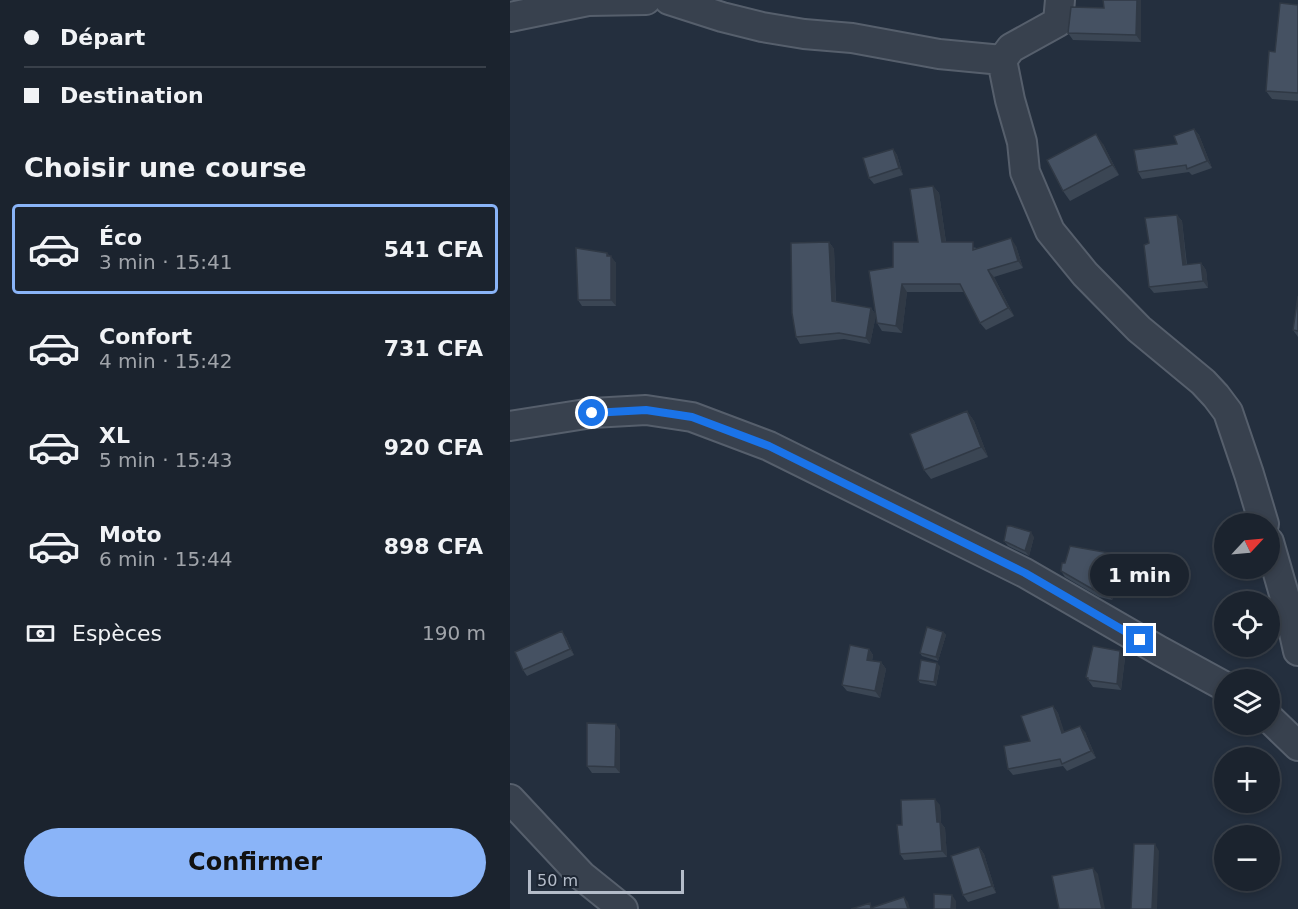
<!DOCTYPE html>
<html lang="fr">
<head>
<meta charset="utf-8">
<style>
	body { margin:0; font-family:"DejaVu Sans",sans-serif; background:#242b36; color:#f1f3f6; height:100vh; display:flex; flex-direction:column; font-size:22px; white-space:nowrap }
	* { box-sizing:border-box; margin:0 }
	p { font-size:20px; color:#a0a4aa }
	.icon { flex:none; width:33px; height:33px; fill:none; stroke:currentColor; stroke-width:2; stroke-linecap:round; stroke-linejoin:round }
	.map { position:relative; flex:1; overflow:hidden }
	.sheet { display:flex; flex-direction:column; background:#1b232e; width:510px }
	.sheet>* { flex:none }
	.banner { display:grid; align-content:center; height:132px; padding:0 24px; background:#1b232e }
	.needle { width:39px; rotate:64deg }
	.tools { position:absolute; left:704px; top:513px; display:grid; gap:12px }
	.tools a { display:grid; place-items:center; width:66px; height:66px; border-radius:50%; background:#1b232e; box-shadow:0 3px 9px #0003,0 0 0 2px #39404a; font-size:30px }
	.scale { position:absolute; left:18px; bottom:15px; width:156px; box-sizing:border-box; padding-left:6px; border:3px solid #b4bcc9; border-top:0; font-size:16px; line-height:21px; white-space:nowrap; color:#b4bcc9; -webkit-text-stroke:4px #1d2633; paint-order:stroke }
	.end { position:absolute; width:27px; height:27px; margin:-14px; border:8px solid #1a73e8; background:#fff; box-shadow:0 0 0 3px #fff }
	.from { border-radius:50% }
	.bubble { position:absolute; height:42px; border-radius:21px; background:#1b232e; box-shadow:0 3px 9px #0003,0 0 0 2px #39404a; font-size:20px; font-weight:700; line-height:42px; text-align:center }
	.banner b { display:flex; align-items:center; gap:21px; height:57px; font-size:22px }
	.banner b+b { border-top:2px solid #39404a }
	.banner i { width:15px; height:15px; background:#f1f3f6 }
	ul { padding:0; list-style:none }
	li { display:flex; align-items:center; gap:18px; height:90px; margin:0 12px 9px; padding:0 12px; border:3px solid transparent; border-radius:6px }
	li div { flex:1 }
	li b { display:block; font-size:22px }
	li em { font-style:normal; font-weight:700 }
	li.active { border-color:#8ab4f8 }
	li>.icon { width:54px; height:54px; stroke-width:1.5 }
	h2 { padding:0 24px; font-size:27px; line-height:72px }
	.pay { display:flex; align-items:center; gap:15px; height:66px; padding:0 24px; font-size:22px }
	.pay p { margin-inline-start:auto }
	.primary-button { display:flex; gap:12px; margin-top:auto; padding:12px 24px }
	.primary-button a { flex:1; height:69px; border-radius:36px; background:#8ab4f8; color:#111; font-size:24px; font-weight:700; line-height:69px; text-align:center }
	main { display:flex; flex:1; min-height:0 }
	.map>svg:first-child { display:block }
</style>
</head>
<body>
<main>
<section class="sheet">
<div class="banner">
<b><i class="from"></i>Départ</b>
<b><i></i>Destination</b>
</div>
<h2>Choisir une course</h2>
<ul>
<li class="active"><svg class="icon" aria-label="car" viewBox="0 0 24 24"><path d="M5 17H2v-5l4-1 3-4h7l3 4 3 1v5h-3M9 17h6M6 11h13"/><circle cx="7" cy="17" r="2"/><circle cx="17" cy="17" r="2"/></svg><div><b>Éco</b><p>3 min · 15:41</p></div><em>541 CFA</em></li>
<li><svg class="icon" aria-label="car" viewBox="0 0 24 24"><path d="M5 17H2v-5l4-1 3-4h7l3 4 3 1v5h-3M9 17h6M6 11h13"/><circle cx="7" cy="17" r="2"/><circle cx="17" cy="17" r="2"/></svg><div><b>Confort</b><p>4 min · 15:42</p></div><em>731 CFA</em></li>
<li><svg class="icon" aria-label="car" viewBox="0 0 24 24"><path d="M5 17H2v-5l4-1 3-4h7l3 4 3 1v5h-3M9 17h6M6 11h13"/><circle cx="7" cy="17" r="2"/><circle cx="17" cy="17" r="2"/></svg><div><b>XL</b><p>5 min · 15:43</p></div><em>920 CFA</em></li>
<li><svg class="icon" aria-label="car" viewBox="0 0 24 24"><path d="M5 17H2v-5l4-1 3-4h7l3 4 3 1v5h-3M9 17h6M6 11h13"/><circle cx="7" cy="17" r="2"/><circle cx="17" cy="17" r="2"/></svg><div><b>Moto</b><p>6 min · 15:44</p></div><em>898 CFA</em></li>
</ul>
<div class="pay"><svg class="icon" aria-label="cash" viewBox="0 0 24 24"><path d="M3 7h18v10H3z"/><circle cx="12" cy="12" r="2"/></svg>Espèces<p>190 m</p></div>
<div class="primary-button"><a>Confirmer</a></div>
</section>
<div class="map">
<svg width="788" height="909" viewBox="0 0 788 909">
	<rect width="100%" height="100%" fill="#242f3e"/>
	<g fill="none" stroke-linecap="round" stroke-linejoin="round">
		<defs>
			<path id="minor" d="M 159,0 L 212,17 L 252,27 L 294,34 L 342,38 L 429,54 L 492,60
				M 550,0 L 548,22 L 501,48 L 492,60 L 500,100 L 512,142 L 515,172 L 540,231 L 575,274 L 629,329 L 693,382 L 706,396 L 718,412 L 739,474 L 754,524
				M 0,17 L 78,1 L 136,0
				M 0,426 L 82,413 L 136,410 L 182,417 L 259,446 L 515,573 L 650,651 L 714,686
				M 759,542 L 780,615 L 788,651
				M 759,718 L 788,746
				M 0,799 L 72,876 L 113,909"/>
		</defs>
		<!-- minor casing -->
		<use href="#minor" stroke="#565f6c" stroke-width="32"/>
		<!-- minor -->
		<use href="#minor" stroke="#38414e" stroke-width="28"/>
	</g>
	<!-- wall -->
	<path fill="#3b4654" d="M 631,0 L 631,42 L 563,40 L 558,33 L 594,8 Z
		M 788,5 L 788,101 L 762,99 L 756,91 Z
		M 684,129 L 689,135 L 702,168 L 682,175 L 679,172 L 632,179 L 628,172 L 667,144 Z
		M 593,144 L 609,175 L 560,201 L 553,191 Z
		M 383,149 L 387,155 L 393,175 L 364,184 L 359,178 Z
		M 423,186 L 429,193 L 436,242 L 467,248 L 506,246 L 513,268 L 484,277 L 504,316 L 476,330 L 470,323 L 454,292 L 397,292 L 392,333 L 372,331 L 367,323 L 383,267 L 408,242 Z
		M 667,215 L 672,221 L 677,265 L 691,263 L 696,270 L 698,288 L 644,293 L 639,287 L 639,243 Z
		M 319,242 L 324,249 L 326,302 L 361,308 L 366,315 L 360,344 L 334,339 L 290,344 L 286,337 Z
		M 97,253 L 106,263 L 106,306 L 72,306 L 68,300 Z
		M 788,296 L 788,337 L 783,330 Z
		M 457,411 L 464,421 L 478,457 L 421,479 L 414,470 Z
		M 524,537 L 519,556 L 498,546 L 494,541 Z
		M 605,554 L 610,560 L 605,598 L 603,598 L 602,600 L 589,597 L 555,577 L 551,571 L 555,563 Z
		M 433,632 L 436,635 L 428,661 L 412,656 L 410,653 Z
		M 56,637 L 64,655 L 17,676 L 13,670 Z
		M 359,649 L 363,655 L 362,661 L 371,662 L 376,669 L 370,698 L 337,691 L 332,685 Z
		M 615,658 L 611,690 L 583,687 L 576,677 Z
		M 430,666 L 426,686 L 410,683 L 408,680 Z
		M 543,706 L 548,713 L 554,733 L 575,732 L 586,758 L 557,771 L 553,766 L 503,775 L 498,769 L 520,741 Z
		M 110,730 L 110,773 L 82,773 L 77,766 Z
		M 430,805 L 431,823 L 435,828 L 437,857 L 394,860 L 390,854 L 392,825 Z
		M 469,847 L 474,854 L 486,893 L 458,902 L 453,895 Z"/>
	<!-- shaded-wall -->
	<path fill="#303945" d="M 627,0 L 631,0 L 631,42 L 626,35 Z
		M 684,129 L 689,135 L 702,168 L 697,161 Z
		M 586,134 L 593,144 L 609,175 L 602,165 Z
		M 383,149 L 387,155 L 393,175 L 389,168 Z
		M 423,186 L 429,193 L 437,250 L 432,242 Z
		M 667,215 L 672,221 L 677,272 L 673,265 Z
		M 501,238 L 506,246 L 513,268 L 508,261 Z
		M 319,242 L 324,249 L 326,308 L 322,301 Z
		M 97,253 L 101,260 L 101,256 L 106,263 L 106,306 L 101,300 Z
		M 691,263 L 696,270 L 698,288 L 693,281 Z
		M 478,270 L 484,277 L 504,316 L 498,308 Z
		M 392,284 L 397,292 L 392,333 L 386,326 Z
		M 361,308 L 366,315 L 360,344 L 356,338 Z
		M 457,411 L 464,421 L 478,457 L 471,447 Z
		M 521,532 L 524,537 L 519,556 L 515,551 Z
		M 605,554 L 610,560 L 605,598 L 601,591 Z
		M 598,591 L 603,598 L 602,600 L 597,593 Z
		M 52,631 L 56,637 L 64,655 L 60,649 Z
		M 433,632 L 436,635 L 428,661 L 426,657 Z
		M 359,649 L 363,655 L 361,666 L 357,660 Z
		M 610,651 L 615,658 L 611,690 L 607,684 Z
		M 371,662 L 376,669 L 370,698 L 365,691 Z
		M 427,663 L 430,666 L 426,686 L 424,682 Z
		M 543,706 L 548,713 L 557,740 L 552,733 Z
		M 106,724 L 110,730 L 110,773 L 105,767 Z
		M 570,726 L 575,732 L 586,758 L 581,751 Z
		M 425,799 L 430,805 L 431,823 L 435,828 L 437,857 L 432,851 L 427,822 Z
		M 645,844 L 649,851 L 647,909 L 642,909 Z
		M 469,847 L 474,854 L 486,893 L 482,886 Z
		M 583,868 L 588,874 L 595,909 L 592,909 Z
		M 442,895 L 446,901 L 446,909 L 441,909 Z
		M 394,897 L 398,902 L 400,909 L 398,909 Z"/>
	<!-- building -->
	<path fill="#455162" stroke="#303945" stroke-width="1.5" d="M 593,0 L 627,0 L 626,35 L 558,33 L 561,7 L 594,8 Z
		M 770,3 L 788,5 L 788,93 L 756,91 L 759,51 L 765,52 Z
		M 684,129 L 697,161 L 677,169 L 676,165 L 628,172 L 624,150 L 667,144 L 664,136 Z
		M 586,134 L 602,165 L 553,191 L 537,160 Z
		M 383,149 L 389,168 L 359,178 L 353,158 Z
		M 423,186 L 432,242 L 463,242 L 463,250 L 501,238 L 508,261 L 478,270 L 498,308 L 470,323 L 450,284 L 392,284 L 386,326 L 367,323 L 359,271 L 383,267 L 383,242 L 408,242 L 400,189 Z
		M 667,215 L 673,265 L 691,263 L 693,281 L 639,287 L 634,245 L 639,243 L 635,218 Z
		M 319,242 L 322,301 L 361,308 L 356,338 L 329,333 L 286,337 L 282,313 L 281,243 Z
		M 66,248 L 97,253 L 97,256 L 101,256 L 101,300 L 68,300 Z
		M 788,296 L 788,331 L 783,330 Z
		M 457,411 L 471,447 L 414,470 L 400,434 Z
		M 497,526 L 501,526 L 521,532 L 515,551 L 494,541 Z
		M 560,546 L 605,554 L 601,591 L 598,591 L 597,593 L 584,590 L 551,571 L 552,563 L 555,563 Z
		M 417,627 L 433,632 L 426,657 L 410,653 Z
		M 52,631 L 60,649 L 13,670 L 5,652 Z
		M 340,645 L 359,649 L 357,660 L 371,662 L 365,691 L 332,685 Z
		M 583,646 L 610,651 L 607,684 L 578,680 L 578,678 L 576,677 Z
		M 411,660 L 427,663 L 424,682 L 408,680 Z
		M 543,706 L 552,733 L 570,726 L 581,751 L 552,764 L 550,759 L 498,769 L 494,746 L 520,741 L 511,716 Z
		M 77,723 L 106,724 L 105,767 L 77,766 Z
		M 425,799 L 427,822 L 430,822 L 432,851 L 390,854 L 387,825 L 392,825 L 391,800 Z
		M 624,844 L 645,844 L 642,909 L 621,909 Z
		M 469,847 L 482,886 L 453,895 L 441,856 Z
		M 583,868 L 592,909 L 549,909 L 542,876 Z
		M 424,894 L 442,895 L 441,909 L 424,909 Z
		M 394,897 L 398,909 L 341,909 L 360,903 L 361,908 Z"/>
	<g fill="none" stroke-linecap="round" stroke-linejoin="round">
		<!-- route -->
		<path stroke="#1a73e8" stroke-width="8" d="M 82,413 L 136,410 L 182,417 L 259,446 L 515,573 L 630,640"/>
	</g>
</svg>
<div class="tools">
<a><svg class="needle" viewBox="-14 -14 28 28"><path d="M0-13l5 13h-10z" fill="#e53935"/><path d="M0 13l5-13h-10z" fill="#a0a4aa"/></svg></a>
<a><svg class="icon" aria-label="locate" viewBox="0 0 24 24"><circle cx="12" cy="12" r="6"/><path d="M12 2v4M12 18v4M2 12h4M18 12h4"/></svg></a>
<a><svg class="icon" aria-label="layers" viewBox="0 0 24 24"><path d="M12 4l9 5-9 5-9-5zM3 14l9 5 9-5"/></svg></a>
<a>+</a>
<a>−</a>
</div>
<div class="scale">50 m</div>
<i class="end from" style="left:82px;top:413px"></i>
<i class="end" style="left:630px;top:640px"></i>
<div class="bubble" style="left:580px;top:554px;width:99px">1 min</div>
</div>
</main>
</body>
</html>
